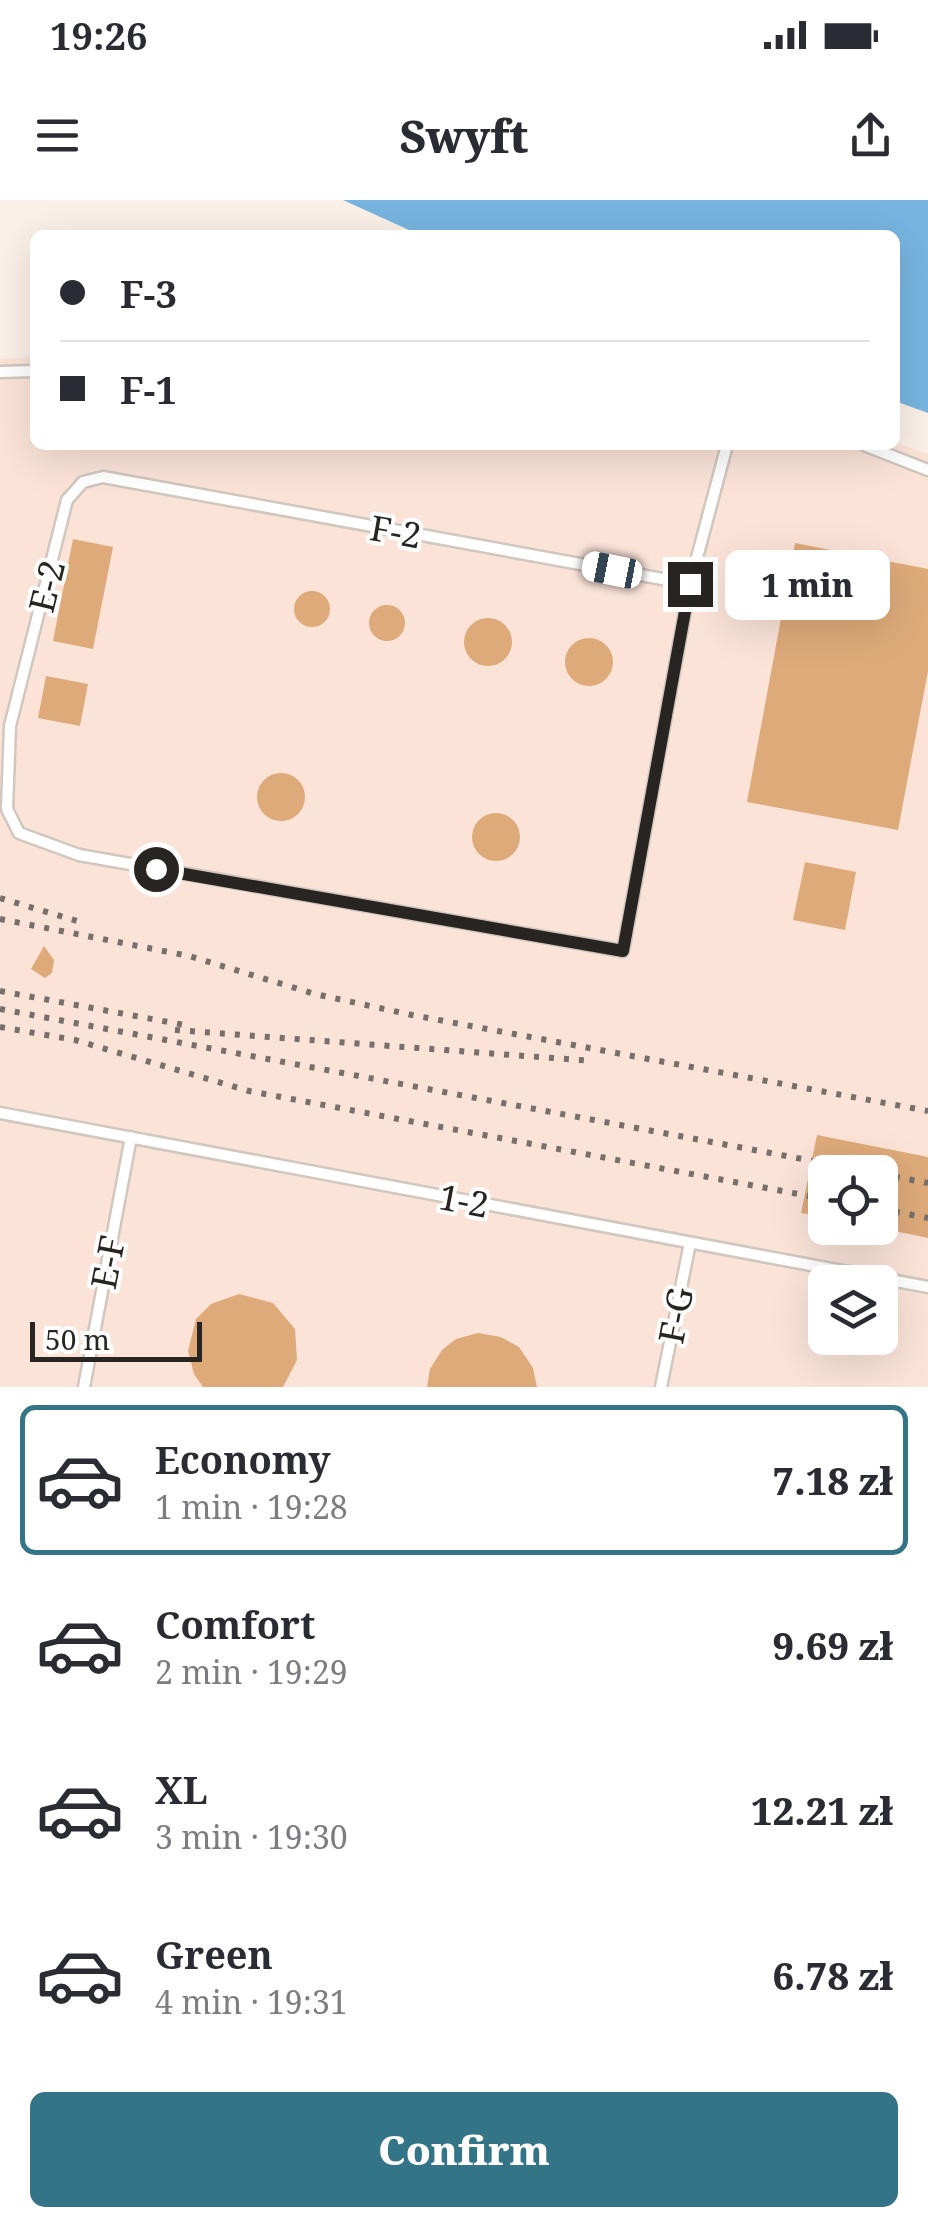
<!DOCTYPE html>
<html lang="en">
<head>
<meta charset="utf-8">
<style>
	body { margin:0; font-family:"Noto Serif",serif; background:#f2f2f3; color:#2b2b33; height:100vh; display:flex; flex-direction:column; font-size:38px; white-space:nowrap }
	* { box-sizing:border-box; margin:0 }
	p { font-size:32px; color:#7c7c81 }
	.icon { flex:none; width:55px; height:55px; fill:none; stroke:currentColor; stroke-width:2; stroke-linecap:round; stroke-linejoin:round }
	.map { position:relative; height:1187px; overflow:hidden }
	.panel { display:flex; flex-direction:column; background:#fff; flex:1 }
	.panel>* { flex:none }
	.banner { position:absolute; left:30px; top:30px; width:870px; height:220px; border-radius:15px; box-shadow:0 10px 40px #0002; display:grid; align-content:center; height:220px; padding:0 30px; background:#fff }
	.buttons { position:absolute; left:808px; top:955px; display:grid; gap:20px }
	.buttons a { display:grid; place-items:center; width:90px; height:90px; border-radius:15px; background:#fff; box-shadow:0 10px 40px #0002; font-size:50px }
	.scale { position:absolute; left:30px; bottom:25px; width:172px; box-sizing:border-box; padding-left:10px; border:5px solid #282421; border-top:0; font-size:28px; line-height:35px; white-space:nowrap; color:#282421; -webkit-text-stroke:8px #fff; paint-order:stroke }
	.end { position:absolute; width:45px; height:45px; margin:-22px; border:12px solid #282421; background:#fff; box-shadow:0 0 0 5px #fff }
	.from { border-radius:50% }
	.bubble { position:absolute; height:70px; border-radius:15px; background:#fff; box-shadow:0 10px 40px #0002; font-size:32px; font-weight:800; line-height:70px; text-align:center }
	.car { position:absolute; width:30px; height:60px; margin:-30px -15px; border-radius:12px; box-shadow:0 0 8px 2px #0007; background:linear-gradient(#fff 24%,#345 0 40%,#fff 0 76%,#345 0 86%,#fff 0) }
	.banner b { display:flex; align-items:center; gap:35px; height:95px; font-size:38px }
	.banner b+b { border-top:2px solid #e1e1e2 }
	.banner i { width:25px; height:25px; background:#2b2b33 }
	ul { padding:18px 0 0; list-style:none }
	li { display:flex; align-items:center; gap:30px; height:150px; margin:0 20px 15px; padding:0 10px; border:5px solid transparent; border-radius:15px }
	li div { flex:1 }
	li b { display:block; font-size:38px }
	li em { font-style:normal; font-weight:800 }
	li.selected { border-color:#337487 }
	li>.icon { width:90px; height:90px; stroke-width:1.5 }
	.primary-button { display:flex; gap:20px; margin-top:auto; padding:20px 30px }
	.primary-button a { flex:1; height:115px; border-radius:15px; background:#337487; color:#fff; font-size:40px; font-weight:800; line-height:115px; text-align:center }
	.status { display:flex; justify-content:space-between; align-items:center; height:70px; padding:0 50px; background:#fff; direction:ltr }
	.status svg { height:28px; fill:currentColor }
	header { display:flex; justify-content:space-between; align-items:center; height:130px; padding:0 30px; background:#fff; font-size:45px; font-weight:800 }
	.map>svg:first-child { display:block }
</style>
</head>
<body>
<div class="status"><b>19:26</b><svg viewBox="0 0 49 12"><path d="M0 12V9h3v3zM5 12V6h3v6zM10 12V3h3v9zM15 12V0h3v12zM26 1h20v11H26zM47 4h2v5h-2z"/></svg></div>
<header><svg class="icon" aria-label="menu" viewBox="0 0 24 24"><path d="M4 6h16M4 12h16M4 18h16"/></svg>Swyft<svg class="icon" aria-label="share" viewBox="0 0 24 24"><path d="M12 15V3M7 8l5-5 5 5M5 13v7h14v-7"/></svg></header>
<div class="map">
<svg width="928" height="1187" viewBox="0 0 928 1187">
	<rect width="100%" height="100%" fill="#fbf0e7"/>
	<!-- industrial -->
	<path fill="#fbe3d8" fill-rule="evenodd" d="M 35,157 L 35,245 L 895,242 L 928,254 L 928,1187 L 0,1187 L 0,159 ZM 825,972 L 880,972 L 880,1028 L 825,1028 ZM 825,1082 L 880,1082 L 880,1138 L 825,1138 Z"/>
	<!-- water -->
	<path fill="#77b4df" d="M 343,0 L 928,0 L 928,213 L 895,201 L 895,35 L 420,35 Z"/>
	<!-- building -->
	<path fill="#deaa7a" d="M 73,339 L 113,347 L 93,449 L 53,441 Z
		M 795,343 L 928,369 L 928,471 L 898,630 L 747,602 Z
		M294 409a18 18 0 1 1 36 0a18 18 0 1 1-36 0Z
		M369 423a18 18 0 1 1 36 0a18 18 0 1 1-36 0Z
		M464 442a24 24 0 1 1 48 0a24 24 0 1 1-48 0Z
		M565 462a24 24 0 1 1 48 0a24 24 0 1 1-48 0Z
		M 46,476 L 88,484 L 80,526 L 38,518 Z
		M257 597a24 24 0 1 1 48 0a24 24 0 1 1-48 0Z
		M472 637a24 24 0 1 1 48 0a24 24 0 1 1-48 0Z
		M 805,662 L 856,672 L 845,730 L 793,720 Z
		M 44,746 L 54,760 L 52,773 L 45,778 L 31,769 Z
		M 817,935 L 928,957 L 928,1038 L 880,1028 L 880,972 L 825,972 L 825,1017 L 801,1013 Z
		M 239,1094 L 273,1103 L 295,1129 L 297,1160 L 283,1187 L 203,1187 L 194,1174 L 188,1151 L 196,1119 L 211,1104 Z
		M 478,1133 L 501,1137 L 519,1147 L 533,1168 L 537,1187 L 427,1187 L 430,1169 L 442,1150 L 456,1139 Z"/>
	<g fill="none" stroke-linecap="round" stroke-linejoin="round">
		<defs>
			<path id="lane" d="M 0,172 L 35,171
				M 864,245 L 928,270
				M 690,384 L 103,277 L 83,282 L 67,300 L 10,526 L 7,609 L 19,633 L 79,655 L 623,751 L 690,384 L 727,245
				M 0,913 L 928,1087
				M 84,1187 L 131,937
				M 661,1187 L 690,1043"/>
		</defs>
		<!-- lane casing -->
		<use href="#lane" stroke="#d1c7bf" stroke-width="15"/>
		<!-- lane -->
		<use href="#lane" stroke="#fff" stroke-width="10"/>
		<!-- rail -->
		<path stroke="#766f6a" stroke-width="6" stroke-dasharray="5 10" stroke-linecap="butt" d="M 0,698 L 77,721
			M 0,719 L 189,756 L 315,794 L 412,815 L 928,911
			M 0,791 L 190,826
			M 0,809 L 872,972
			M 0,827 L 75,840 L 249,891 L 825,999
			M 175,830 L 593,861
			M 880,974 L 928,983
			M 880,1009 L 928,1018"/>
	</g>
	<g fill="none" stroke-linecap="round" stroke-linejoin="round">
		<!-- route -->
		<path stroke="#282421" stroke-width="12" d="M 156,669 L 623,751 L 690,384"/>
	</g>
	<g text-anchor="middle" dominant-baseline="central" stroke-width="8" stroke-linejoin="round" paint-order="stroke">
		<!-- street labels -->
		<g font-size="35" fill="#282421" stroke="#fff">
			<text transform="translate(396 331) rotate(10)">F-2</text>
			<text transform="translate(46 386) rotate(-76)">E-2</text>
			<text transform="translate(464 1000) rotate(11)">1-2</text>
			<text transform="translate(107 1062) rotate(-79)">E-F</text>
			<text transform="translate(675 1115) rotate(-79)">F-G</text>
		</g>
	</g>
</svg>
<div class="buttons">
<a><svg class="icon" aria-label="locate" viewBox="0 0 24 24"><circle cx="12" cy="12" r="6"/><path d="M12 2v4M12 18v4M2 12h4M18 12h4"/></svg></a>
<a><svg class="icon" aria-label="layers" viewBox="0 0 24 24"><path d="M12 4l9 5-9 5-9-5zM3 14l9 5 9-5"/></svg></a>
</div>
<div class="scale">50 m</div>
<i class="end from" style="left:156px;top:669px"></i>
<i class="end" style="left:690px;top:384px"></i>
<div class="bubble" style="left:725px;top:350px;width:165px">1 min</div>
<i class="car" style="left:612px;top:370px;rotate:281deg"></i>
<div class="banner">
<b><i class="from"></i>F-3</b>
<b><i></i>F-1</b>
</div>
</div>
<section class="panel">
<ul>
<li class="selected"><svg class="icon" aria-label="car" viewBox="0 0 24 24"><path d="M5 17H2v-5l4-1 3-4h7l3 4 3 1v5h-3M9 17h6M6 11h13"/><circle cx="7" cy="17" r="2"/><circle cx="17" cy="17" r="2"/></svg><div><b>Economy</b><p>1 min · 19:28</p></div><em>7.18 zł</em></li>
<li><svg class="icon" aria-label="car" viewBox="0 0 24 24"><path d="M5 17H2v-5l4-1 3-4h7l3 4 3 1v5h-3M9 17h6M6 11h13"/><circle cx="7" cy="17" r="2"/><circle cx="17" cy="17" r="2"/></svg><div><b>Comfort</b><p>2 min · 19:29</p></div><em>9.69 zł</em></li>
<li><svg class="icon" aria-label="car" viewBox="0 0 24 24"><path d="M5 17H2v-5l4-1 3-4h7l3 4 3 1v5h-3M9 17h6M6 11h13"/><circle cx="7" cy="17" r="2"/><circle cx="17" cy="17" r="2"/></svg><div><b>XL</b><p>3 min · 19:30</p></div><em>12.21 zł</em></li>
<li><svg class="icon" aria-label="car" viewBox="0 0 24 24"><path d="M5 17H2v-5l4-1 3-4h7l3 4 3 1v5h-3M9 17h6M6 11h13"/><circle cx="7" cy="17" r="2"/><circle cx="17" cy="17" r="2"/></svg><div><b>Green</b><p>4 min · 19:31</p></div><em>6.78 zł</em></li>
</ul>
<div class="primary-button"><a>Confirm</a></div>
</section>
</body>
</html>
